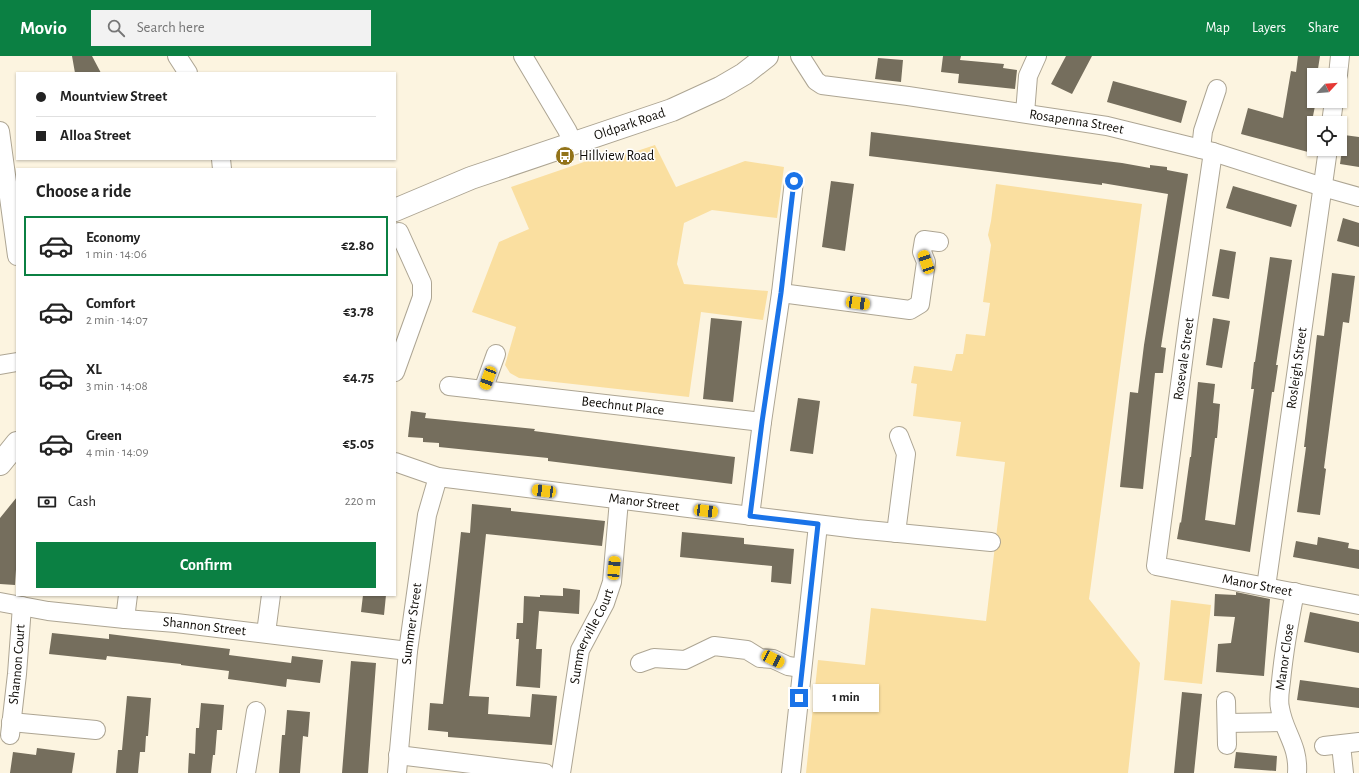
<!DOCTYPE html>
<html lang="en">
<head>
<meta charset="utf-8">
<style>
	body { margin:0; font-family:"Alegreya Sans",sans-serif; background:#f2f2f2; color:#222; height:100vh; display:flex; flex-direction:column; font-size:15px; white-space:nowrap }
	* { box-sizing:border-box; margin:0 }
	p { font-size:13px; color:#767676 }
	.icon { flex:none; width:22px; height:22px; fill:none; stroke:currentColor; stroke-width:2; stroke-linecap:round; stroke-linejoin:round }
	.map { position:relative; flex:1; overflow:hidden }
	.sheet { position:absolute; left:16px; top:112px; width:380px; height:428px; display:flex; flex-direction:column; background:#fff; border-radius:0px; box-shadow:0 1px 3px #0004 }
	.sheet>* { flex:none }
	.banner { position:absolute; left:16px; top:16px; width:380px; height:88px; border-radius:0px; box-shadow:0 1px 3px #0004; display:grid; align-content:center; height:88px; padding:0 20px; background:#fff }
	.needle { width:26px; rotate:64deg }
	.controls { position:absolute; left:1307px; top:12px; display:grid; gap:8px }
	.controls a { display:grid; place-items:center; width:40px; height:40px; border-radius:0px; background:#fff; box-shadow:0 1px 3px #0004; font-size:20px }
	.end { position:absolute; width:18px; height:18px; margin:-9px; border:5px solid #1a73e8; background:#fff; box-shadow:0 0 0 2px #fff }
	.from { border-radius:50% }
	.bubble { position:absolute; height:28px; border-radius:0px; background:#fff; box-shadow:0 1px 3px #0004; font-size:13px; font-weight:600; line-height:28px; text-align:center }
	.car { position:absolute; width:12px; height:24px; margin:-12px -6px; border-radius:5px; box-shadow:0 0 3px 1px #0007; background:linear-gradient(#f5c518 24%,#345 0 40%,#f5c518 0 76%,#345 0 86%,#f5c518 0) }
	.banner b { display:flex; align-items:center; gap:14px; height:38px; font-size:15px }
	.banner b+b { border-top:1px solid #e0e0e0 }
	.banner i { width:10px; height:10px; background:#222 }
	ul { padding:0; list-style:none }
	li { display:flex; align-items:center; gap:12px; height:60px; margin:0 8px 6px; padding:0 12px; border:2px solid transparent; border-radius:0px }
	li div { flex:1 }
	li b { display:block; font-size:15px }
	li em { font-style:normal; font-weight:600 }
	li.selected { border-color:#0b8043 }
	li>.icon { width:36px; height:36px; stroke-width:1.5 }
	h2 { padding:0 20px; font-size:18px; line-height:48px }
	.pay { display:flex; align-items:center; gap:10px; height:44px; padding:0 20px; font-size:15px }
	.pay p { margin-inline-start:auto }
	.button { display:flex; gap:8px; margin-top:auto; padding:8px 20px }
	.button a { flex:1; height:46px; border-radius:0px; background:#0b8043; color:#fff; font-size:16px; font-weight:600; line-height:46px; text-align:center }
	header { display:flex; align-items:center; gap:24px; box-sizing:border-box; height:56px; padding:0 20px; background:#0b8043; color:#fff }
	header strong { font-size:19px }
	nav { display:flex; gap:22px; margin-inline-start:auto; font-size:14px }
	.search { width:280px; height:36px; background:#f2f2f2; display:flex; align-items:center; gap:10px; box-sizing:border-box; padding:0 14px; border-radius:0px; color:#767676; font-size:15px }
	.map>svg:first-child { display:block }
</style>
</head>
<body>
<header>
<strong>Movio</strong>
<div class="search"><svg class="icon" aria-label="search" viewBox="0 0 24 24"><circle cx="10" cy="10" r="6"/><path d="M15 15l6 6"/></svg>Search here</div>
<nav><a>Map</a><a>Layers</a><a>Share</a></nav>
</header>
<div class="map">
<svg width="1359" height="717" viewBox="0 0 1359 717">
	<rect width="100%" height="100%" fill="#fcf4e0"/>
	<!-- green -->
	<path fill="#fadfa0" d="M 655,89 L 676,131 L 745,105 L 784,111 L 777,162 L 712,154 L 684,167 L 677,208 L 684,228 L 768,235 L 763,264 L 701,256 L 689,341 L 519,322 L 510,317 L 505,309 L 516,271 L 472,256 L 499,186 L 529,173 L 511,131 L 616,95 L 628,98 Z
		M 996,128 L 1142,148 L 1089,543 L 1140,607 L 1128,717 L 806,717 L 818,604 L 865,609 L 871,552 L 986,565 L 1005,406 L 956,400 L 961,366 L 913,360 L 917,328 L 911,327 L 914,310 L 952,315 L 956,298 L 963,298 L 966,278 L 985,280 L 990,247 L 983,246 L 991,189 L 988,179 L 991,165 Z
		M 1171,544 L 1211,549 L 1202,628 L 1164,624 Z"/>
	<!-- building -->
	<path fill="#756e5d" d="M 72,0 L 92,0 L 101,17 L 75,17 Z
		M 943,0 L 961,0 L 960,4 L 1004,8 L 1003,12 L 1017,14 L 1015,33 L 958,27 L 959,18 L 941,16 Z
		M 1066,0 L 1092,0 L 1072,38 L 1051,28 Z
		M 1298,0 L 1320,0 L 1317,19 L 1314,19 L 1314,45 L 1316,45 L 1311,70 L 1314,70 L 1314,73 L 1308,96 L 1241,78 L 1248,52 L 1283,62 L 1291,15 L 1296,16 Z
		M 878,2 L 903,4 L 901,26 L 875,23 Z
		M 1113,25 L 1187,45 L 1181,67 L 1107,46 Z
		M 871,76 L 1122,107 L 1150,112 L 1150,109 L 1167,111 L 1167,114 L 1188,118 L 1161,291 L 1166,292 L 1163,317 L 1155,317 L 1143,433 L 1120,431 L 1130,336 L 1138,337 L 1144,289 L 1168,138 L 1102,127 L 1102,129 L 869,100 Z
		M 1344,79 L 1359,81 L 1359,111 L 1340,108 Z
		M 831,125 L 854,128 L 845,195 L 822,191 Z
		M 1233,130 L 1297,149 L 1291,171 L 1226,152 Z
		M 1343,162 L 1359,167 L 1359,191 L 1337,185 Z
		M 1220,193 L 1236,196 L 1229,243 L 1212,240 Z
		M 1270,201 L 1292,204 L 1276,309 L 1278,309 L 1274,336 L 1272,336 L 1250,496 L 1177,483 L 1180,466 L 1181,467 L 1190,401 L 1191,401 L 1198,326 L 1215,328 L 1213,347 L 1220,348 L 1217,382 L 1215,382 L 1205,464 L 1235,469 L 1254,333 L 1251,333 L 1254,306 L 1255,306 Z
		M 1332,217 L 1355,220 L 1349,267 L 1343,266 L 1324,412 L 1326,413 L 1320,459 L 1297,456 L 1306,391 L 1304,391 L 1317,279 L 1324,280 Z
		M 711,262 L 742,265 L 733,346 L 703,343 Z
		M 1213,262 L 1230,265 L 1222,312 L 1206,309 Z
		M 798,342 L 820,345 L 813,398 L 790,395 Z
		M 411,355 L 426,357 L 425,362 L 535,373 L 534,375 L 735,401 L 732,428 L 548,405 L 548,402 L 439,391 L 439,387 L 423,386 L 423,382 L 408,381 Z
		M 17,441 L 17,498 L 15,529 L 0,528 L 0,462 Z
		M 472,448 L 511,452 L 511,455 L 605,465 L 602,490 L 486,478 L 469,640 L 489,641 L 488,658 L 530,661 L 532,638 L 557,640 L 552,689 L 448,681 L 448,676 L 428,674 L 430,647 L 443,648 L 461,476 L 470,477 Z
		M 682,476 L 744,482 L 744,488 L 794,493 L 791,528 L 771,526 L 772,510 L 680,501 Z
		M 1318,481 L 1349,487 L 1348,492 L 1359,494 L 1359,513 L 1293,501 L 1296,485 L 1317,489 Z
		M 563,532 L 580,534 L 579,558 L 539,555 L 536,593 L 542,593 L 540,632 L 516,630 L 519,583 L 516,583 L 517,567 L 523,567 L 524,540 L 540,541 L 540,539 L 563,540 Z
		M 1236,536 L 1270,543 L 1264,620 L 1216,616 L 1218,588 L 1231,587 L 1235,561 L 1214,560 L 1215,538 L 1236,539 Z
		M 363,539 L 386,539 L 384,559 L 361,556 Z
		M 1310,556 L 1359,566 L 1359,597 L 1304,586 Z
		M 52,577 L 109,583 L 109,578 L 173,586 L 230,593 L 229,599 L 291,607 L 292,600 L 323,604 L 320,627 L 287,623 L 286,631 L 228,623 L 229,615 L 181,609 L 181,608 L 107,600 L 106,604 L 49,598 Z
		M 351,605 L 376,607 L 368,717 L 342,717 Z
		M 1300,624 L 1359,632 L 1359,652 L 1297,644 Z
		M 1182,636 L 1202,638 L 1194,717 L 1174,717 Z
		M 127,640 L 151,642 L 148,680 L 146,680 L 145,696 L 140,696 L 138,717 L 116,717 L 118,694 L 122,694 Z
		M 201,647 L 224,649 L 222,674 L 217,674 L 215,699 L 213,699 L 211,717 L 188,717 L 189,697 L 195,698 L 196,672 L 199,672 Z
		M 287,654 L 310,656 L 308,681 L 303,680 L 300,717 L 279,717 L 282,679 L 285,679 Z
		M 37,692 L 75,697 L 72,717 L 10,717 L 13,696 L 36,699 Z
		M 1236,696 L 1277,700 L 1276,715 L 1234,712 Z"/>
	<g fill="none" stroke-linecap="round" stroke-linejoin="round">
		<defs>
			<g id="minor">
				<path d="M 177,0 L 188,17"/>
				<path d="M 523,0 L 567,74 L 573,87"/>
				<path id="s1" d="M 800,0 L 816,25 L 822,29 L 908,40 L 1107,70 L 1213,96 L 1323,131 L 1359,141"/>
				<path d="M 1338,19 L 1340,0"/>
				<path d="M 1025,57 L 1028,20 L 1037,0"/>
				<path d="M 1331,67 L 1334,45"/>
				<path d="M 0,75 L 17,200"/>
				<path d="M 1201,93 L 1203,75 L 1217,33"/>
				<path id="s2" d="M 1213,96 L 1188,268 L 1156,510 L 1359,549"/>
				<path d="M 221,103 L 222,113"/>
				<path d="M 781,237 L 910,254 L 920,248 L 926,206 L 922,196 L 924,184 L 939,186"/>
				<path d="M 0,309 L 17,306"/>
				<path d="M 395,316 L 422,241 L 422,227 L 399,176"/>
				<path id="s3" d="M 449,330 L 762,366"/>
				<path d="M 483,334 L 496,298"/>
				<path id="s4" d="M 395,406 L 438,421 L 857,473 L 991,486"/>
				<path d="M 750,460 L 762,366 L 781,237 L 794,125"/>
				<path d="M 896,477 L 906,398 L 899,380"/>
				<path id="s5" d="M 1266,531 L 1328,93"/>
				<path d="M 1295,536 C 1289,566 1284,595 1281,625 C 1280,634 1278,644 1280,652 C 1284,677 1299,689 1297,717"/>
				<path id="s6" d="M 0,546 L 48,555 L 125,563 L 176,567 L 408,595"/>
				<path d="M 125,563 L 128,539"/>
				<path d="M 266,577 L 271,539"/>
				<path d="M 640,607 L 654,602 L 685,604 L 714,590 L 747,594 L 760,602 L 773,603 L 788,610 L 802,612"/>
				<path d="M 1226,645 L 1227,689"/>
				<path d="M 11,666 L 96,674"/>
				<path d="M 1227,667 L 1283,666"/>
				<path id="s7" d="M 10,679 L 17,618 L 22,550"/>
				<path d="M 1341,689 L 1344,717"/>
				<path d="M 1324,690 L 1359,686"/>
				<path d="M 398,699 L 545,717"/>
				<path d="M 246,717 L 256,655"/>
				<path id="s8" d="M 397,717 L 408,595 L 427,459 L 438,421"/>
				<path id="s9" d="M 561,717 L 580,594 L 605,547 L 612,526 L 619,444"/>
				<path d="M 791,717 L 818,469"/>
			</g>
			<g id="major">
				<path id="s10" d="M 395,154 L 471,122 L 672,54 L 720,32 L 744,18 L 767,0"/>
				<path d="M 0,408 L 17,387"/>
			</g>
		</defs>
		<!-- minor casing -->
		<use href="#minor" stroke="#ada593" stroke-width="20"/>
		<!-- major casing -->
		<use href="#major" stroke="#ada593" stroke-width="24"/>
		<!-- minor -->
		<use href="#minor" stroke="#fff" stroke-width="18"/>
		<!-- major -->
		<use href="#major" stroke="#fff" stroke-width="22"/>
	</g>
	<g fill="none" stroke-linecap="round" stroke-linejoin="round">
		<!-- route -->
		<path stroke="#1a73e8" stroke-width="5" d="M 794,125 L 781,237 L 762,366 L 750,460 L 818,468 L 799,642"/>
	</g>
	<!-- icons -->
	<defs>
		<symbol id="bus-disc" viewBox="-11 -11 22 22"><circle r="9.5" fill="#927319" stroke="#fff"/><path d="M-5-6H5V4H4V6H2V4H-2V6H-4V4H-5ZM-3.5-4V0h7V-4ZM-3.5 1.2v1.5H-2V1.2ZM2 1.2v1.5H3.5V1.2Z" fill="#fff"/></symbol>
	</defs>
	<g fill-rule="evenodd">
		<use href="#bus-disc" x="554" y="89" width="22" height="22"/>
	</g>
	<g text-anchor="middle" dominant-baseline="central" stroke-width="3" stroke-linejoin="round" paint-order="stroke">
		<!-- street labels -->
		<g font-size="14" fill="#0e0b06" stroke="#fff">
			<text stroke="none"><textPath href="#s1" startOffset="294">Rosapenna Street</textPath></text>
			<text stroke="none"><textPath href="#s10" startOffset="250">Oldpark Road</textPath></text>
			<text transform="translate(1184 303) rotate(-82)">Rosevale Street</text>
			<text stroke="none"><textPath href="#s5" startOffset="221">Rosleigh Street</textPath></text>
			<text stroke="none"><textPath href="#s3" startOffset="175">Beechnut Place</textPath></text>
			<text stroke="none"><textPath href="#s4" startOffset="253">Manor Street</textPath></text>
			<text stroke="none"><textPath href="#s2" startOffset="521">Manor Street</textPath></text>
			<text stroke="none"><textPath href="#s8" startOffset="150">Summer Street</textPath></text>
			<text stroke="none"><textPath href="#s6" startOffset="206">Shannon Street</textPath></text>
			<text stroke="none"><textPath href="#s9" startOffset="141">Summerville Court</textPath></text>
			<text transform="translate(1285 601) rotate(-82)">Manor Close</text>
			<text stroke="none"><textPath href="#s7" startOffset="71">Shannon Court</textPath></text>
		</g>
		<!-- poi labels -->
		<g font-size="14" fill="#0e0b06" stroke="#fff" text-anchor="start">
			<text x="579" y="100">Hillview Road</text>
		</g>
	</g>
</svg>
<div class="controls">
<a><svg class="needle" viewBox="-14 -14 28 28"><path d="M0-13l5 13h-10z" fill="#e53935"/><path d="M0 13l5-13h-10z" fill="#767676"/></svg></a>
<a><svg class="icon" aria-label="locate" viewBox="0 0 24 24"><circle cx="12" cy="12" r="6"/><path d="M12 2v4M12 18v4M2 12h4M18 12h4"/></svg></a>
</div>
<i class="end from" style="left:794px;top:125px"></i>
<i class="end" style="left:799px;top:642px"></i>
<div class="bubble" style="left:813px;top:628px;width:66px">1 min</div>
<i class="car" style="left:926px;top:206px;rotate:341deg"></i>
<i class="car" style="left:858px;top:247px;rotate:98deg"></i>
<i class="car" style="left:488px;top:322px;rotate:200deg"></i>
<i class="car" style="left:544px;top:435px;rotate:277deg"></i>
<i class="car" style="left:706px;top:455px;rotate:97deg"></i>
<i class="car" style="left:614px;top:512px;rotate:5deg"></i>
<i class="car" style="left:773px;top:603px;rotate:117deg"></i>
<div class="banner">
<b><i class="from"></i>Mountview Street</b>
<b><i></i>Alloa Street</b>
</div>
<section class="sheet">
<h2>Choose a ride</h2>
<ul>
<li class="selected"><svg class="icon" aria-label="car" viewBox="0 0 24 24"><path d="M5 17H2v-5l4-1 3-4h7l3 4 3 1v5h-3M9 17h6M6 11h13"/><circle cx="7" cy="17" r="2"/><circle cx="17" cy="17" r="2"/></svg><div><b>Economy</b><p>1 min · 14:06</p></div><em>€2.80</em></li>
<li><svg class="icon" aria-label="car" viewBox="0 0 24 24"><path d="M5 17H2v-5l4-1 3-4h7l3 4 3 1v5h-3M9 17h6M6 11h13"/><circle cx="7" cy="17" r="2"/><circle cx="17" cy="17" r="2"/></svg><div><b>Comfort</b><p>2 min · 14:07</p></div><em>€3.78</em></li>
<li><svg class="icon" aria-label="car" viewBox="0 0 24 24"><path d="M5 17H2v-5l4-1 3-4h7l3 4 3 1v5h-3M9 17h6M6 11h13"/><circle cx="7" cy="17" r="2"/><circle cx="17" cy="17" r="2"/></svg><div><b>XL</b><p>3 min · 14:08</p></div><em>€4.75</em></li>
<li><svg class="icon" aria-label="car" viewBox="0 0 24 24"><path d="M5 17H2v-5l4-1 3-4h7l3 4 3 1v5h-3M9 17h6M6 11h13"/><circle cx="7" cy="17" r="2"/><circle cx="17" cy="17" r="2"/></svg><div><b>Green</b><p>4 min · 14:09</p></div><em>€5.05</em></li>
</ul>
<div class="pay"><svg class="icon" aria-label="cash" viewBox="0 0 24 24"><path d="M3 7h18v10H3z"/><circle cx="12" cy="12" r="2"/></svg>Cash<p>220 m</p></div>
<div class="button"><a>Confirm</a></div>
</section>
</div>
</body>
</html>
